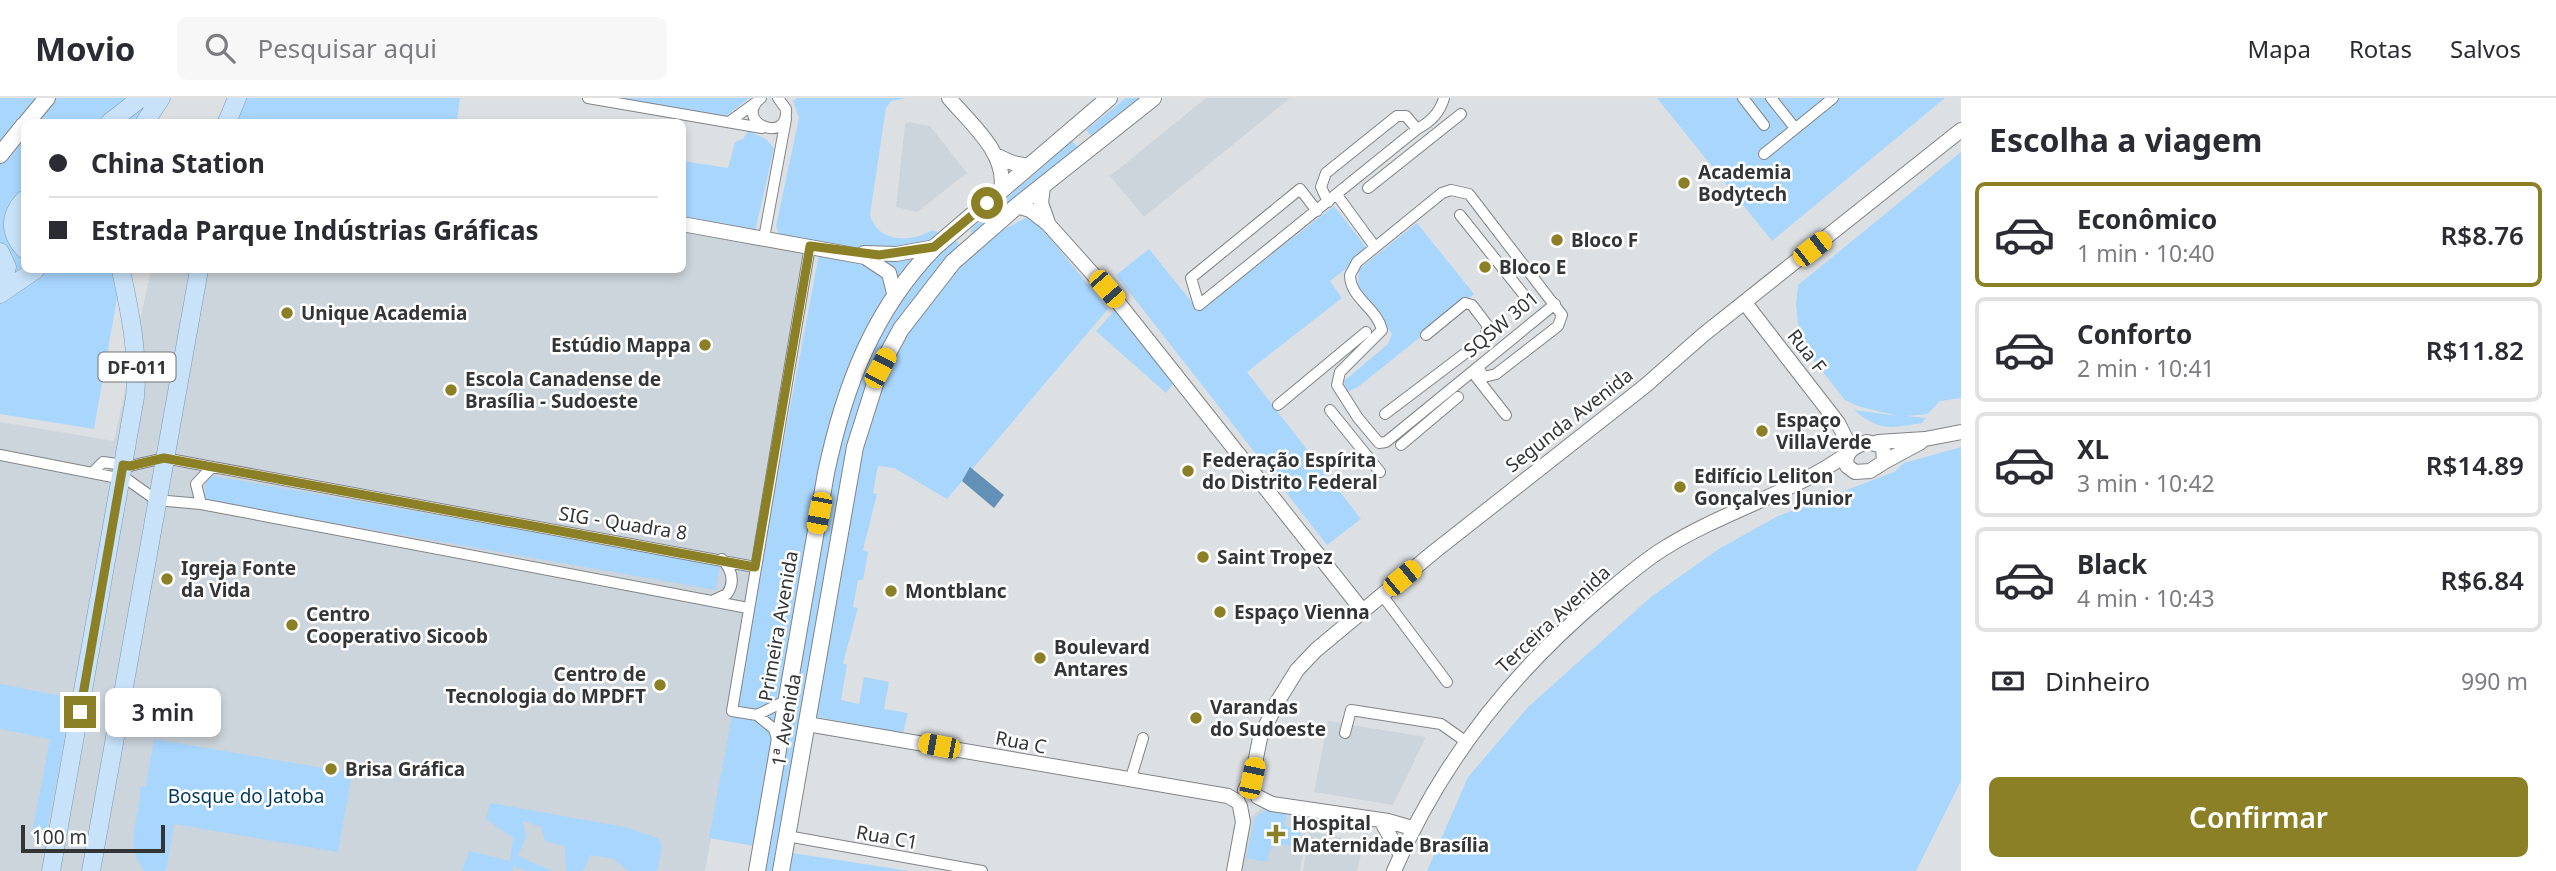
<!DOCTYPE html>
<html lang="pt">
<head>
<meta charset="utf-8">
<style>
	body { margin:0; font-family:"Noto Sans",sans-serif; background:#f7f7f7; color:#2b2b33; height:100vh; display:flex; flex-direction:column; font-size:26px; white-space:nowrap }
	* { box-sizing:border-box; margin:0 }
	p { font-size:23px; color:#7c7c81 }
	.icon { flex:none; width:38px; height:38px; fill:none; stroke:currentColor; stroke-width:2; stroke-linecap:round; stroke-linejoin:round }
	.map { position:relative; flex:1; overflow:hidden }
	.details { display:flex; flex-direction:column; background:#fff; width:595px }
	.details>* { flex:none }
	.guide { position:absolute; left:21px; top:21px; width:665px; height:154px; border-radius:10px; box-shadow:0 4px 10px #0003; display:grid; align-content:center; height:154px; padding:0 28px; background:#fff }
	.scale { position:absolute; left:21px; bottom:18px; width:144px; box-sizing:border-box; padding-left:7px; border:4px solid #343536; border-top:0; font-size:19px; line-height:24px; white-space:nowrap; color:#343536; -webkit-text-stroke:5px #fff; paint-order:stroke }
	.end { position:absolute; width:32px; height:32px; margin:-16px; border:9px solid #8c8027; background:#fff; box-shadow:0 0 0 4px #fff }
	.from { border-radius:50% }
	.bubble { position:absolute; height:49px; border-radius:10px; background:#fff; box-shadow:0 4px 10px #0003; font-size:23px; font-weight:600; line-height:49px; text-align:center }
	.car { position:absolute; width:21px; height:42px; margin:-21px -10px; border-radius:9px; box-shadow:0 0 5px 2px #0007; background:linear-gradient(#f5c518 24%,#345 0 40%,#f5c518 0 76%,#345 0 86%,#f5c518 0) }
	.guide b { display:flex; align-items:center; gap:24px; height:66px; font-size:26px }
	.guide b+b { border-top:2px solid #e1e1e2 }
	.guide i { width:18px; height:18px; background:#2b2b33 }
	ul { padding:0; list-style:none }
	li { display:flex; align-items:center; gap:21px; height:105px; margin:0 14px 10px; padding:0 14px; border:4px solid #e1e1e2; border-radius:10px }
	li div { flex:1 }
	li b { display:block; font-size:26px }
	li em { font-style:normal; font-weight:600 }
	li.selected { border-color:#8c8027 }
	li>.icon { width:63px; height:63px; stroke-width:1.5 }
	h2 { padding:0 28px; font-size:32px; line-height:84px }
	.pay { display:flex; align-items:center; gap:18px; height:77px; padding:0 28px; font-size:26px }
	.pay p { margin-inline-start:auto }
	.cta { display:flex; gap:14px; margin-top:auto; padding:14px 28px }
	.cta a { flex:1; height:80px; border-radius:10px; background:#8c8027; color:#fff; font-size:28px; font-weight:600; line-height:80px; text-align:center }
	header { display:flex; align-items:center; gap:42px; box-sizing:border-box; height:98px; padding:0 35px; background:#fff; border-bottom:2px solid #e1e1e2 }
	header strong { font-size:33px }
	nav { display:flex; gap:38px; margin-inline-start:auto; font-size:24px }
	.search { width:490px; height:63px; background:#f7f7f7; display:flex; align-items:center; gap:18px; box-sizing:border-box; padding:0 24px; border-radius:10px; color:#7c7c81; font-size:26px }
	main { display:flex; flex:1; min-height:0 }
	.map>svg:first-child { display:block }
</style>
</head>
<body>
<header>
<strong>Movio</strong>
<div class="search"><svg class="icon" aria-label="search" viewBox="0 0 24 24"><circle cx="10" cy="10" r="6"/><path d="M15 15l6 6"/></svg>Pesquisar aqui</div>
<nav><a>Mapa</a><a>Rotas</a><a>Salvos</a></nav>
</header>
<main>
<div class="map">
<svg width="1961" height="773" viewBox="0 0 1961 773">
	<rect width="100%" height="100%" fill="#dde0e2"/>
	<!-- built -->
	<path fill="#ccd5dc" d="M 1206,0 L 1290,0 L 1144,119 L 1110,78 Z
		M 908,24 L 930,28 L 967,75 L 917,114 L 896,109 L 905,26 Z
		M 683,130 L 816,151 L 705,773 L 0,773 L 0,324 L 114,343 L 151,172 L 682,172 Z
		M 1328,623 L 1426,639 L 1393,707 L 1314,694 Z
		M 1263,709 L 1309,716 L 1300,773 L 1241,773 L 1249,721 Z
		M 1309,733 L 1364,744 L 1357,773 L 1303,773 Z"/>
	<!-- green -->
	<path fill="#a9d6fd" d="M 0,0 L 163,0 L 156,24 L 24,24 L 24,172 L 122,172 L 94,331 L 0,316 Z
		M 246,0 L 460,0 L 457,23 L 464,24 L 235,24 Z
		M 607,0 L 749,0 L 725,19 Z
		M 797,0 L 906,0 L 891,3 L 886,10 L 870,117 C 878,145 911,145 932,132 L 937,134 L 938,138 C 913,167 815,144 780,138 L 776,128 L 799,20 L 793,3 Z
		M 1126,0 L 1145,0 L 1094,41 L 1086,32 Z
		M 1657,0 L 1945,0 L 1772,143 Z
		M 748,33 L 766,41 L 774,50 L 755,134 L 683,121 L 682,63 L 728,70 L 735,44 L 743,41 Z
		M 1072,43 L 1078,49 L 971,137 L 971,131 Z
		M 1961,54 L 1961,300 L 1940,303 L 1928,316 L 1906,318 L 1926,320 L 1922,325 C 1890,330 1880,334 1854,312 L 1898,318 L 1857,308 L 1845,302 L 1800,245 L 1796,207 L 1798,187 Z
		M 1334,108 L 1369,153 L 1330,183 L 1342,200 L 1247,274 L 1361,421 L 1327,447 L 1116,177 L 1149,151 L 1199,213 Z
		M 1031,117 L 1108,211 L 947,401 L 894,370 L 878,368 L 873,395 L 877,396 L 863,452 L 868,454 L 863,482 L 858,482 L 853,509 L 858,510 L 843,565 L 847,567 L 841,602 L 859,606 L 864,579 L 889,584 L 884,611 L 908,615 L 903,635 L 801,616 L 774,773 L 762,773 L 765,750 L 709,740 L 820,151 L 876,159 L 955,142 L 965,152 Z
		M 1417,125 L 1474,196 L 1358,289 L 1345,295 L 1344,283 L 1388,246 L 1392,236 L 1358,188 L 1359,171 Z
		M 1115,212 L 1173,286 L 1166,295 L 1096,233 Z
		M 1961,349 L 1961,683 L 1916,773 L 1427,773 L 1468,679 L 1528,609 L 1651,499 L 1717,452 L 1778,418 L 1894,374 L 1904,365 Z
		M 208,377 L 720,467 L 716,492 L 203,402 Z
		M 0,586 L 72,600 L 47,733 L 33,730 L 50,641 L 0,631 Z
		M 154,641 L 352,675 L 338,754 L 174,726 L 166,773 L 145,773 C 122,749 141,717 140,689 L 146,688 Z
		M 490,705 L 625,729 L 657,740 L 662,748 L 657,773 L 628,773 L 614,761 L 590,757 L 583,773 L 566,773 L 565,748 L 545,743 L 541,729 L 523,723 L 526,739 L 518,758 L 553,773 L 527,773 L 512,768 L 513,773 L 462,773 L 469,753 L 510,763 L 513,740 L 486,721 Z
		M 1265,712 L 1287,715 L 1284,728 L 1301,732 L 1298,749 L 1277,746 L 1270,751 L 1267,764 L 1246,760 L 1255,720 Z
		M 792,755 L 910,773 L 790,773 Z"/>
	<!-- water -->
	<path fill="#6290b6" d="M 970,369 L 1004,397 L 994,410 L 962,383 Z"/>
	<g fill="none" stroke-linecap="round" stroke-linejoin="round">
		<defs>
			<path id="minor" d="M 588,0 L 762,30
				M 761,0 C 732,24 789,48 786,11 L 778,0
				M 1743,0 L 1764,27
				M 1771,0 L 1795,30
				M 729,24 L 755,5
				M 1764,56 L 1833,0
				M 1368,90 L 1461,16
				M 1337,97 L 1375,149
				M 1328,104 L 1321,89 L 1326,75 L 1397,18 L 1406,18 L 1417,31
				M 1317,113 L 1300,91 L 1191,180 L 1199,207 L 1417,31 C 1431,24 1440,15 1444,0
				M 1460,117 L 1524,197
				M 764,140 L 786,21
				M 1478,269 L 1484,279 L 1496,276 L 1558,228 L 1562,217 L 1469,96 L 1451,92 L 1442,95 L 1357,164 L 1350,177 C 1350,200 1377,210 1382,232 L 1340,274 L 1337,287 L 1358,320 L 1379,345 L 1386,344 L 1555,206
				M 1473,275 L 1506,317
				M 1278,307 L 1366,234
				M 1330,312 L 1380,374
				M 1385,316 L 1480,244 L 1485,239 L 1488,228 L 1472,207 L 1465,205 L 1426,237
				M 1401,347 L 1458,299
				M 0,357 L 128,382 L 156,402 L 201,406 L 748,510
				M 92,375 L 103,364 L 130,368 L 164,360 L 755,469
				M 201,406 L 196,386 L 211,370
				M 1382,497 L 1447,584
				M 714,502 L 727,496 C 736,483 731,471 722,461
				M 787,602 L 757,617 L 732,613 L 810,148
				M 757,617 L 774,631 L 778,644
				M 1345,635 L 1351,612 L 1441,626 L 1465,643
				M 1130,683 L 1143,640
				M 787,738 L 982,773"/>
			<path id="tertiary" d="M 949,0 C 970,25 1008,56 1001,92
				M 995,57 L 1013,65 L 1029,68
				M 1043,88 L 1041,105 L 1048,125
				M 1017,108 L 1030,112 L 1048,126 L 1117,203 L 1362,512
				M 682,126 L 865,159 L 889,175 L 894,195
				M 864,155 L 896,156 L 935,149
				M 1745,205 L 1838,325 L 1851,351
				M 1867,344 L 1883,348 L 1884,364 L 1870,373 L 1855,374 L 1847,368 C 1843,353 1856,348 1867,344 Z
				M 1878,344 L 1925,341 L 1961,334
				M 1884,364 L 1921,344
				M 807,626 L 1228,698 L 1238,704
				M 1245,692 L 1252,680 L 1260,640 L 1276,606 L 1297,572 L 1316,552 L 1435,453 L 1645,288 L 1703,237 L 1961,32
				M 1258,699 L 1272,706 L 1388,723 L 1412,730
				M 1384,728 L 1401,757
				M 1234,773 L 1243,724 L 1240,708
				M 1394,773 C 1441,663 1513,573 1604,497 C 1623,481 1642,464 1663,451 C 1721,414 1793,395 1847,356"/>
			<path id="secondary" d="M 27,24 L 47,0
				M 0,57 L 24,27
				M 757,773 L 826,375 C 844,290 873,212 935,149 L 1109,0
				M 781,773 L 855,349 L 880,270 L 901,231 L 953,164 L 1017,108 L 1153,0"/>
			<path id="primary" d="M 110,24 L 141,0
				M 145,24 L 161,0
				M 227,24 L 237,0
				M 24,102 C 9,118 9,134 24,151
				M 0,154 L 7,169 L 0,192
				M 0,196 L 35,172
				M 51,773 L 135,299 C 139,255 130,215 121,172
				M 91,773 L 199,172"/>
		</defs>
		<!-- minor casing -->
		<use href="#minor" stroke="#818486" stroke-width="12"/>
		<!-- tertiary casing -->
		<use href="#tertiary" stroke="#818486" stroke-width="16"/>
		<!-- secondary casing -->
		<use href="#secondary" stroke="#818486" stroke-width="18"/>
		<!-- primary casing -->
		<use href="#primary" stroke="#7c99b2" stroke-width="19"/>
		<!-- minor -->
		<use href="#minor" stroke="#fff" stroke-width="10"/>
		<!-- tertiary -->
		<use href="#tertiary" stroke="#fff" stroke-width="14"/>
		<!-- secondary -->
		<use href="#secondary" stroke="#fff" stroke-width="16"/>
		<!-- primary -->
		<use href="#primary" stroke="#c7e2f9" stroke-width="18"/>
	</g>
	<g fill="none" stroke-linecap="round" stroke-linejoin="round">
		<!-- route -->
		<path stroke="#8c8027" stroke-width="9" d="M 80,614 L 123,367 L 130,368 L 164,360 L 755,469 L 810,148 L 879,157 L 934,149 L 987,105"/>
	</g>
	<!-- markers -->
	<g fill="#8c8027" stroke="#fff" stroke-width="2.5">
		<circle cx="1684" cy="85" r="7"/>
		<circle cx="1557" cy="142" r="7"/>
		<circle cx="1485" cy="169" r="7"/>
		<circle cx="287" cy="215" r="7"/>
		<circle cx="705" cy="247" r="7"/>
		<circle cx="451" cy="292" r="7"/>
		<circle cx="1762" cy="333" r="7"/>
		<circle cx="1188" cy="373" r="7"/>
		<circle cx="1680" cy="389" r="7"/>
		<circle cx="1203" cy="459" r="7"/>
		<circle cx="167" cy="481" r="7"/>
		<circle cx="891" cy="493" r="7"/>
		<circle cx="1220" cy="514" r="7"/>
		<circle cx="292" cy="527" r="7"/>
		<circle cx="1040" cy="560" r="7"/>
		<circle cx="660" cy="587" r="7"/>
		<circle cx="1196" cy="620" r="7"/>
		<circle cx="331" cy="671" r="7"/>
		<path d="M1272.5 725.5h7v7h7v7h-7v7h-7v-7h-7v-7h7z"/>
	</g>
	<g text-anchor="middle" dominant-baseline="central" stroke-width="5" stroke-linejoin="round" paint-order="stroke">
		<!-- shield labels -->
		<rect fill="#fff" stroke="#717272" stroke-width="2" x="98.5" y="254.5" width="77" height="29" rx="5"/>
		<g font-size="18" font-weight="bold" fill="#343536">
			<text x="137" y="269">DF-011</text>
		</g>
		<!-- poi labels -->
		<g font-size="19" font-weight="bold" fill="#343536" stroke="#fff" text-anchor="start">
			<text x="1698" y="74">Academia<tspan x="1698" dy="22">Bodytech</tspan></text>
			<text x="1571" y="142">Bloco F</text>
			<text x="1499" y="169">Bloco E</text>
			<text x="301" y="215">Unique Academia</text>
			<text x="691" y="247" text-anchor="end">Estúdio Mappa</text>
			<text x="465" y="281">Escola Canadense de<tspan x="465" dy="22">Brasília - Sudoeste</tspan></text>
			<text x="1776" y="322">Espaço<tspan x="1776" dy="22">VillaVerde</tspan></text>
			<text x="1202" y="362">Federação Espírita<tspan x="1202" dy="22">do Distrito Federal</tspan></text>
			<text x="1694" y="378">Edifício Leliton<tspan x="1694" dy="22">Gonçalves Junior</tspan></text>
			<text x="1217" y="459">Saint Tropez</text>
			<text x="181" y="470">Igreja Fonte<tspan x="181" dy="22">da Vida</tspan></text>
			<text x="905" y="493">Montblanc</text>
			<text x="1234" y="514">Espaço Vienna</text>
			<text x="306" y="516">Centro<tspan x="306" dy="22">Cooperativo Sicoob</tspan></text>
			<text x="1054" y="549">Boulevard<tspan x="1054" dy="22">Antares</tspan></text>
			<text x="646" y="576" text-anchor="end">Centro de<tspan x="646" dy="22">Tecnologia do MPDFT</tspan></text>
			<text x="1210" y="609">Varandas<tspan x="1210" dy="22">do Sudoeste</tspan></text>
			<text x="345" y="671">Brisa Gráfica</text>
			<text x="1292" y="725">Hospital<tspan x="1292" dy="22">Maternidade Brasília</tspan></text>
		</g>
		<!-- street labels -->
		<g font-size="19" fill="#343536" stroke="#fff">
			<text transform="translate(1501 226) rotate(-40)">SQSW 301</text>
			<text transform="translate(1807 253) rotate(52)">Rua F</text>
			<text transform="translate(1569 322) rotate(-38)">Segunda Avenida</text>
			<text transform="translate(623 425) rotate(9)">SIG - Quadra 8</text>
			<text transform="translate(1553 521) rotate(-43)">Terceira Avenida</text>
			<text transform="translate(778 528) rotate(-80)">Primeira Avenida</text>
			<text transform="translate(786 622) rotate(-80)">1ª Avenida</text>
			<text transform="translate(1021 644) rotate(11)">Rua C</text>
			<text transform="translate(887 739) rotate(10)">Rua C1</text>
		</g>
		<!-- park labels -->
		<g font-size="19" fill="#00395d" stroke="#fff">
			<text x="246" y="698">Bosque do Jatoba</text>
		</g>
	</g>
</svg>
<div class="scale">100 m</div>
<i class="end from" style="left:987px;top:105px"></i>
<i class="end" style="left:80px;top:614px"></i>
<div class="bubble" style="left:105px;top:590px;width:116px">3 min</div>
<i class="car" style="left:1812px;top:151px;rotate:52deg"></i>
<i class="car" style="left:1107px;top:191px;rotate:139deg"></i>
<i class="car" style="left:880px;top:270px;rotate:28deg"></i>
<i class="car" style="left:819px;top:415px;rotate:191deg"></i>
<i class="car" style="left:1402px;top:480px;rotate:50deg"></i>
<i class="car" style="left:939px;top:648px;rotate:281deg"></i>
<i class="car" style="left:1252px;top:680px;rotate:12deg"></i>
<div class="guide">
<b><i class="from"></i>China Station</b>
<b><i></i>Estrada Parque Indústrias Gráficas</b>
</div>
</div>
<section class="details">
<h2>Escolha a viagem</h2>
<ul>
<li class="selected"><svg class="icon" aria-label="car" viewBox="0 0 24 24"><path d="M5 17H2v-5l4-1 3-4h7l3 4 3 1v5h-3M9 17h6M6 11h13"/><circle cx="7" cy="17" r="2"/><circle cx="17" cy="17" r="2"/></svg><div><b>Econômico</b><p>1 min · 10:40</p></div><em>R$8.76</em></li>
<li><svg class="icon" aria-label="car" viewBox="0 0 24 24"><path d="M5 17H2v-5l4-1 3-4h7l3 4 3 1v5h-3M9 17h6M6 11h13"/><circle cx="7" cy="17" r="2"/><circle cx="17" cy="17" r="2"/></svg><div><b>Conforto</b><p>2 min · 10:41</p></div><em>R$11.82</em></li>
<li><svg class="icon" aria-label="car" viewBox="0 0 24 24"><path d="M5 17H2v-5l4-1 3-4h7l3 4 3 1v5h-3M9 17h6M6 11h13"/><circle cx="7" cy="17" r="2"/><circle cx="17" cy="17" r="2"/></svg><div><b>XL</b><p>3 min · 10:42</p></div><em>R$14.89</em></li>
<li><svg class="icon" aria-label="car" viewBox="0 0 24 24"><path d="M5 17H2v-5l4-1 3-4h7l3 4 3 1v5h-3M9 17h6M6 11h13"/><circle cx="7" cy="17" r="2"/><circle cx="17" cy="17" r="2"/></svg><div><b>Black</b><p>4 min · 10:43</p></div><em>R$6.84</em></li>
</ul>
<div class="pay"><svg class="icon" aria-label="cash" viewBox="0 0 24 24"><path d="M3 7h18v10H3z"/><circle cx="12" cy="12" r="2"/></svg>Dinheiro<p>990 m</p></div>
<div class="cta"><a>Confirmar</a></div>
</section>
</main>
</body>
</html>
